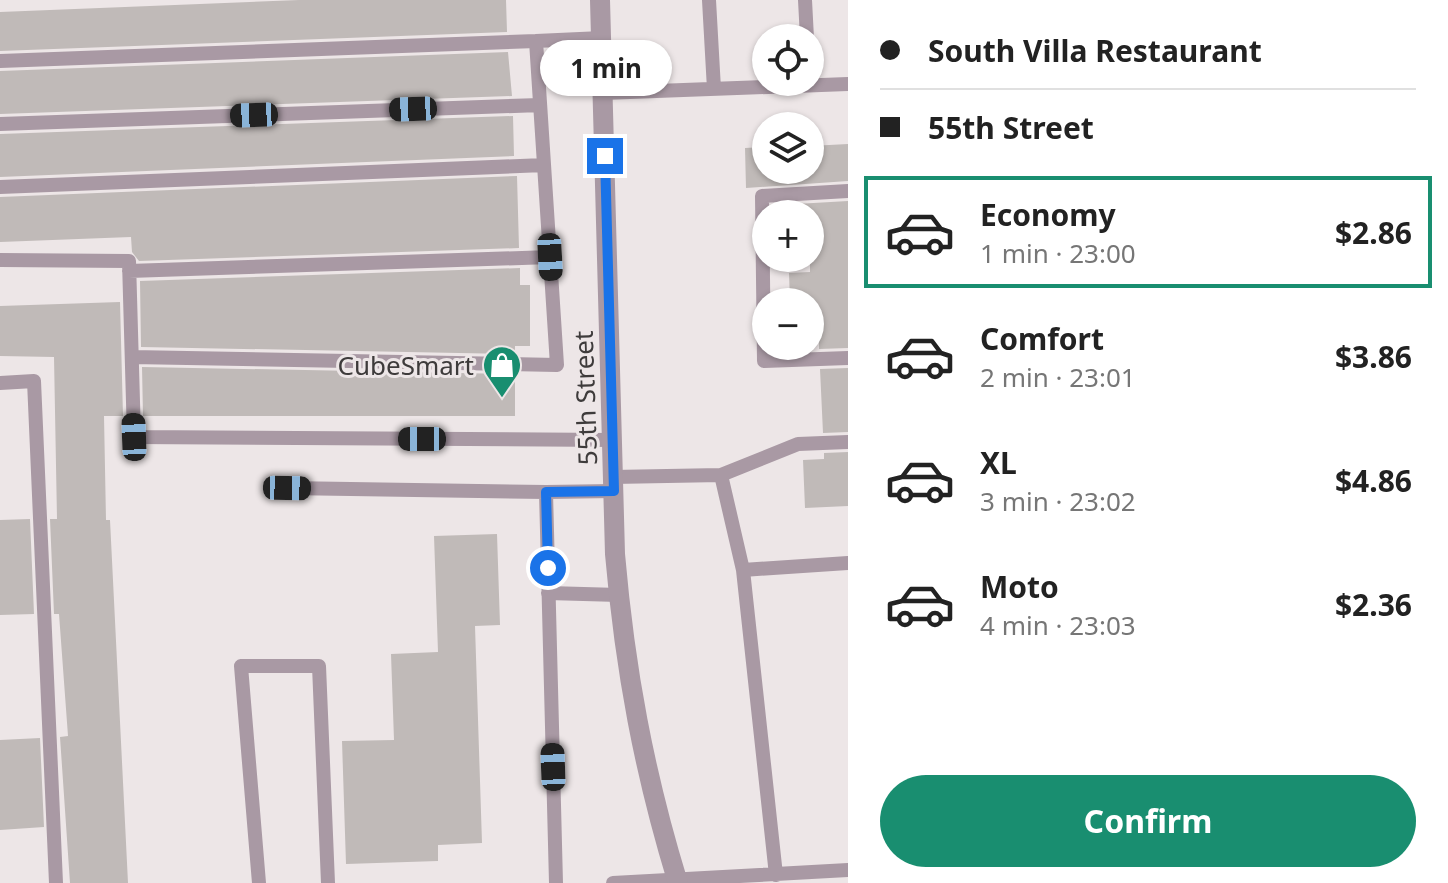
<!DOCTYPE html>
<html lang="en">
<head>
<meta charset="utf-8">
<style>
	body { margin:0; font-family:"Noto Sans",sans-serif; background:#f6f6f6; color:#222; height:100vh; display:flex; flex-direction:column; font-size:30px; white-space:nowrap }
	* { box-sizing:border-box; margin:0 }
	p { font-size:26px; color:#767676 }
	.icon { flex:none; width:44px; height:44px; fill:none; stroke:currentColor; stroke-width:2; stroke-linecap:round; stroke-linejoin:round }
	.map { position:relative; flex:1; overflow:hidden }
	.side { display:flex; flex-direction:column; background:#fff; width:600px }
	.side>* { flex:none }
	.banner { display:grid; align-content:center; height:176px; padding:0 32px; background:#fff }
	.controls { position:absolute; left:752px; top:24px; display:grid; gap:16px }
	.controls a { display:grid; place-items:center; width:72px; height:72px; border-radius:50%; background:#fff; box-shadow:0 2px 6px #0004; font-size:40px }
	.end { position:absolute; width:36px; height:36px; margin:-18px; border:10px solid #1a73e8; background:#fff; box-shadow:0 0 0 4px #fff }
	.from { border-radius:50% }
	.bubble { position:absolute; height:56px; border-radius:28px; background:#fff; box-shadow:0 2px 6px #0004; font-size:26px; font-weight:700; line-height:56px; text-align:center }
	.car { position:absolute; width:24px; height:48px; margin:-24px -12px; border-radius:10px; box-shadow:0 0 6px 2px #0007; background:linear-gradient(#222 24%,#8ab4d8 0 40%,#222 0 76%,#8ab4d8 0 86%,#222 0) }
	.banner b { display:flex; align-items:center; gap:28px; height:76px; font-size:30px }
	.banner b+b { border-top:2px solid #e0e0e0 }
	.banner i { width:20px; height:20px; background:#222 }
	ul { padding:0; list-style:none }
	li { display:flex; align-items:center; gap:24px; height:112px; margin:0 16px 12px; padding:0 16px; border:4px solid transparent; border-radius:0px }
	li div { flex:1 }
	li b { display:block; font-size:30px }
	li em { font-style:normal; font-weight:700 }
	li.current { border-color:#198e70 }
	li>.icon { width:72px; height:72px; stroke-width:1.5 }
	.cta { display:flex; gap:16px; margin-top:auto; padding:16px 32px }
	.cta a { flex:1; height:92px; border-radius:48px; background:#198e70; color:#fff; font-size:32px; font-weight:700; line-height:92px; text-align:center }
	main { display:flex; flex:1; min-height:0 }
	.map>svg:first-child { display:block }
</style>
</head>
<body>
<main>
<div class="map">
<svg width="848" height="883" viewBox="0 0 848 883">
	<rect width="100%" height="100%" fill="#ede6e7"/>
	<!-- building -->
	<path fill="#c0bab8" d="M 299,0 L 506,0 L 507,32 L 0,51 L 0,12 Z
		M 508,52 L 512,96 L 0,114 L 0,71 Z
		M 513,116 L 514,156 L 0,177 L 0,134 Z
		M 848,144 L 848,181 L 746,188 L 745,148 L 766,147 L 766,170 L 810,170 L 810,146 Z
		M 517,176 L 519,248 L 139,261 L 132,252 L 131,237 L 0,242 L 0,197 Z
		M 848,201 L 848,348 L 819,349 L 819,340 L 810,340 L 810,302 L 790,302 L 789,273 L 810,272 L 810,214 L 779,214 L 779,205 Z
		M 520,268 L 520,285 L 530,285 L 530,346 L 515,346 L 515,354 L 141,347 L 140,281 Z
		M 120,302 L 123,416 L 104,416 L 106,520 L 110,520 L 128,883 L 70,883 L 60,737 L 68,736 L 59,614 L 54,614 L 50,519 L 57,519 L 54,357 L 0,356 L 0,306 Z
		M 142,367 L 515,374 L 515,416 L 143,416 Z
		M 848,368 L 848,432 L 823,433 L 820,369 Z
		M 848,452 L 848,506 L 805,508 L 803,460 L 824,459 L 824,453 Z
		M 30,519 L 34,614 L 0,615 L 0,520 Z
		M 497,534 L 500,625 L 475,626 L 482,843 L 438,845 L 438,861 L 346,864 L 342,741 L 394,740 L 391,654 L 438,652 L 434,536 Z
		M 40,738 L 44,827 L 0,830 L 0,740 Z"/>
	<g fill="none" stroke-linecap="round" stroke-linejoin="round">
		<!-- service -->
		<path stroke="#a999a4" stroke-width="14" d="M 709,0 L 714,89
			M 805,0 L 807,38
			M 536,41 L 602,38
			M 0,61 L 536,41 L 557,365 L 132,357
			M 603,93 L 848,84
			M 0,124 L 540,105
			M 0,187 L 544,165
			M 848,191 L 762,196 L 764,361 L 848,358
			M 0,260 L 129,261 L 134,437 L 612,440
			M 129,271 L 550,257
			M 0,383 L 34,381 L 56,883
			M 721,475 L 798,444 L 848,442
			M 613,477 L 721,475 L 743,570 L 848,563
			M 287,488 L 546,492 L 556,883
			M 546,492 L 614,491
			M 743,570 L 776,875
			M 548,593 L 619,595
			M 259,883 L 241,666 L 319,666 L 328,883
			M 613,883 L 848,870"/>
		<!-- tertiary -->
		<path stroke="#a999a4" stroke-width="20" d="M 600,0 L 615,554 C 625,670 644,772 678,883"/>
	</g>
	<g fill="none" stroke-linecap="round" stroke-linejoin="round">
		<!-- route -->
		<path stroke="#1a73e8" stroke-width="10" d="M 548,568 L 546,492 L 614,491 L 605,156"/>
	</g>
	<!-- icons -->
	<defs>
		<symbol id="shop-pin" viewBox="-11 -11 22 30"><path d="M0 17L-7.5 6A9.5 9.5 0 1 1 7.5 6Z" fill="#198e70" stroke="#ede6e7"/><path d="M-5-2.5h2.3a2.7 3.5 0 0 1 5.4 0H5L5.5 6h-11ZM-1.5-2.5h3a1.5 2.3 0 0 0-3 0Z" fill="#fff"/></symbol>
	</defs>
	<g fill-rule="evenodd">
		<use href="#shop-pin" x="480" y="343" width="44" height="60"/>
	</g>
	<g text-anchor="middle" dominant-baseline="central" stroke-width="6" stroke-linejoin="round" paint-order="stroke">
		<!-- poi labels -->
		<g font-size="26" fill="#3e3b3b" stroke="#ede6e7" text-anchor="end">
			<text x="474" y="365">CubeSmart</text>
		</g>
		<!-- street labels -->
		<g font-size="26" fill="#3e3b3b" stroke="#ede6e7">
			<text transform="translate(585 398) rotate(-92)">55th Street</text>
		</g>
	</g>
</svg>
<div class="controls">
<a><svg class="icon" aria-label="locate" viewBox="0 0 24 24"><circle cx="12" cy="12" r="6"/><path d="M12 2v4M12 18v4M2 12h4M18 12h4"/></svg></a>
<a><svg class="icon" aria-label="layers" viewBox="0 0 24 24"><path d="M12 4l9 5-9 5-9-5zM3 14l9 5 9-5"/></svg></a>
<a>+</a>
<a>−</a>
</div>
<i class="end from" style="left:548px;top:568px"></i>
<i class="end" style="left:605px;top:156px"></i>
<div class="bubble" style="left:540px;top:40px;width:132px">1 min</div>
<i class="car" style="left:413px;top:109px;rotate:268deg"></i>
<i class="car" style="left:254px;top:115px;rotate:268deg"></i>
<i class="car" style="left:550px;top:257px;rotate:177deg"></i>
<i class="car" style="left:134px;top:437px;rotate:358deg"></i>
<i class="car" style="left:422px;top:439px;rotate:270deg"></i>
<i class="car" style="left:287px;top:488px;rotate:91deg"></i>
<i class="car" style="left:553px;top:767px;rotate:358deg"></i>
</div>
<section class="side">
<div class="banner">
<b><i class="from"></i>South Villa Restaurant</b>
<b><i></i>55th Street</b>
</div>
<ul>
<li class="current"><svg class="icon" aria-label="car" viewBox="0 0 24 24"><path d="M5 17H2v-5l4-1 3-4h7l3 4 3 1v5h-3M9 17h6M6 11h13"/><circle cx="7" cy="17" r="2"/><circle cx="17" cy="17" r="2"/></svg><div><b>Economy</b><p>1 min · 23:00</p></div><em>$2.86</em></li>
<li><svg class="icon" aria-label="car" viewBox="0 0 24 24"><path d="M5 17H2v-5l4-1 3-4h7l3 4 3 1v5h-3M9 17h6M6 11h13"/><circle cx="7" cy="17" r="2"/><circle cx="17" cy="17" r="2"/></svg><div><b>Comfort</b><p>2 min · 23:01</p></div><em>$3.86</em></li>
<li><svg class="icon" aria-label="car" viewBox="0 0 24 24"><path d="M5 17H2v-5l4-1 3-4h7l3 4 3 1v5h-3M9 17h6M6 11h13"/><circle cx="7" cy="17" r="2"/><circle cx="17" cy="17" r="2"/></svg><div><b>XL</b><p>3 min · 23:02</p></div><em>$4.86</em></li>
<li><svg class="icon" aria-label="car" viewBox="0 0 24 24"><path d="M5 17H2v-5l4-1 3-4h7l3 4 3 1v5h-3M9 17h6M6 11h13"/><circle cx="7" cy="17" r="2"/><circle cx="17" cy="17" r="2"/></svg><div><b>Moto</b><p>4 min · 23:03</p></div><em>$2.36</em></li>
</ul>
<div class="cta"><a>Confirm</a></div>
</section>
</main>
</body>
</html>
